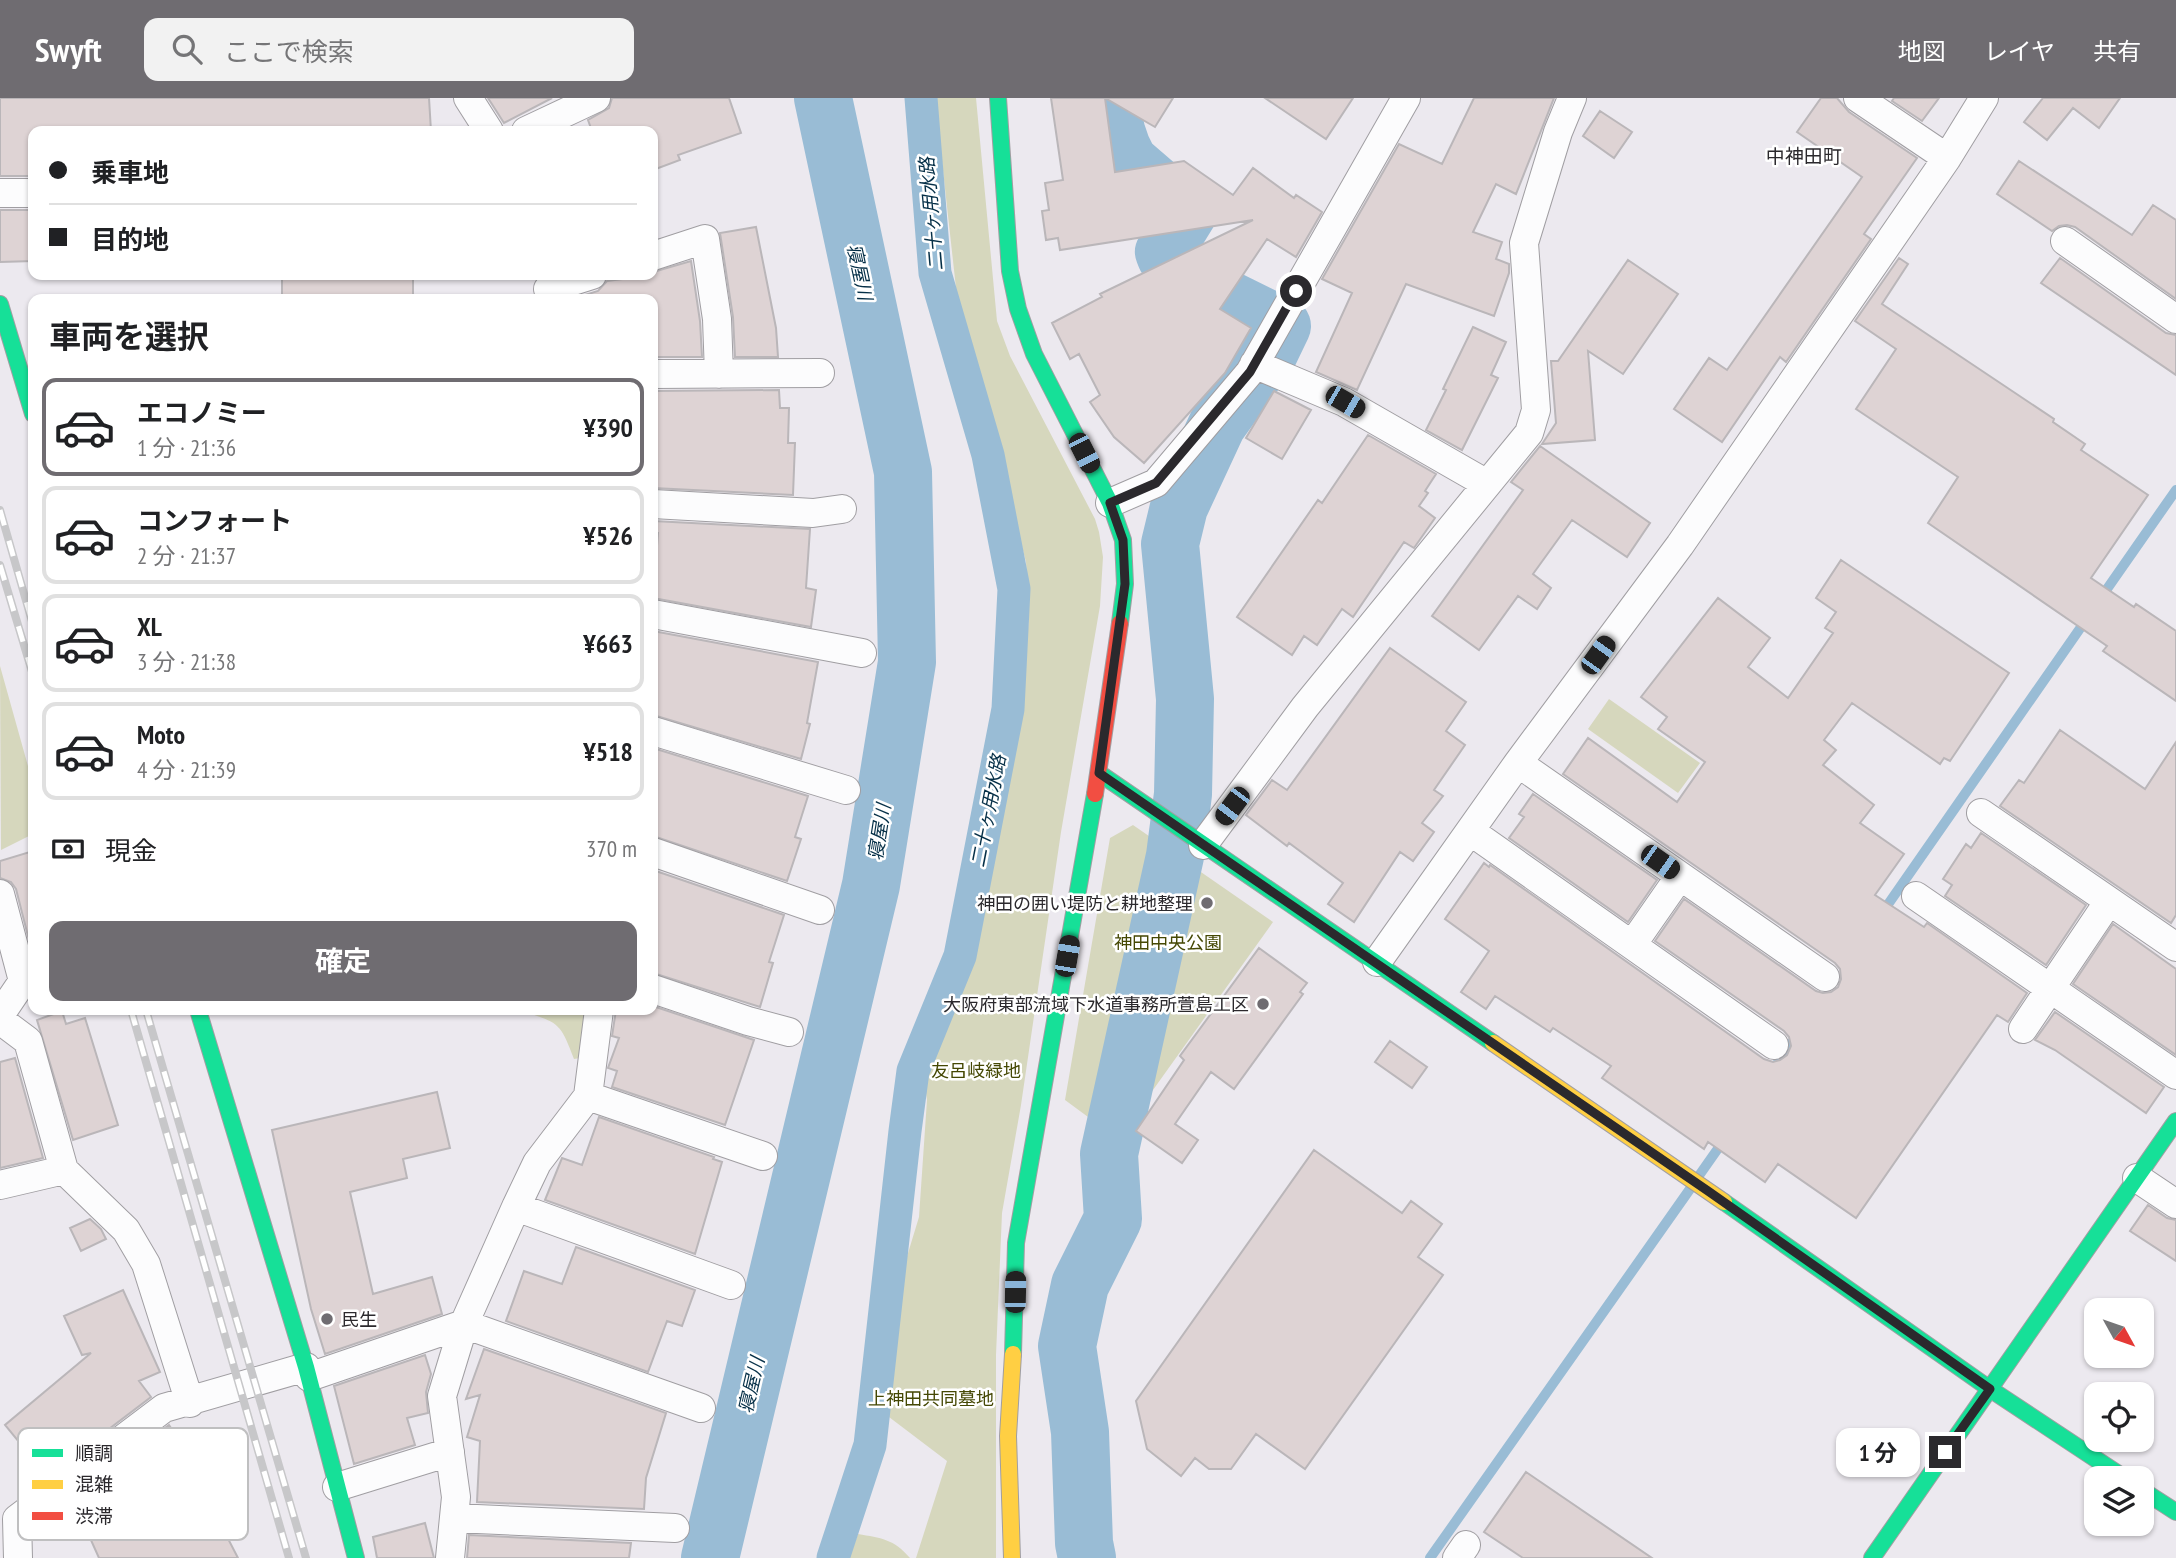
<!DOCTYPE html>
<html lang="ja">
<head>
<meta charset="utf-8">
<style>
	body { margin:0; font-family:"PT Sans Narrow","Noto Sans JP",sans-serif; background:#f2f2f2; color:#202124; height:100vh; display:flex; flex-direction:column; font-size:26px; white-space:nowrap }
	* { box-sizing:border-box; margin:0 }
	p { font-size:23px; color:#757577 }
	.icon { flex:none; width:38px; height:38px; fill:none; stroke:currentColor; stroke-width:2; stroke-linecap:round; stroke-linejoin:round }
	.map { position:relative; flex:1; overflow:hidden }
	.panel { position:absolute; left:28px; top:196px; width:630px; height:721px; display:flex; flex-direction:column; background:#fff; border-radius:14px; box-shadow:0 2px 5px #0004 }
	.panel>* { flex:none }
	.hud { position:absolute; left:28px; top:28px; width:630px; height:154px; border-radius:14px; box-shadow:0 2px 5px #0004; display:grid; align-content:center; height:154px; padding:0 21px; background:#fff }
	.needle { width:46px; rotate:130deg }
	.fabs { position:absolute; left:2084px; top:1200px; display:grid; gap:14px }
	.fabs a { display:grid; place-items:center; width:70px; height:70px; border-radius:14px; background:#fff; box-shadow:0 2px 5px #0004; font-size:35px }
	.end { position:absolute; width:32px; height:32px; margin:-16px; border:9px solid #2b292d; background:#fff; box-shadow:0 0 0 4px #fff }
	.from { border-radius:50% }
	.bubble { position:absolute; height:49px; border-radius:14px; background:#fff; box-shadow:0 2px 5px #0004; font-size:23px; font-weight:700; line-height:49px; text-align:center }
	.car { position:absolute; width:21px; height:42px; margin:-21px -10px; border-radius:9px; box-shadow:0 0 5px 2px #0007; background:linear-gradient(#222 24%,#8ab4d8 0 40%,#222 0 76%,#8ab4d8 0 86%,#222 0) }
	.hud b { display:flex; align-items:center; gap:24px; height:66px; font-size:26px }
	.hud b+b { border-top:2px solid #e0e0e0 }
	.hud i { width:18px; height:18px; background:#202124 }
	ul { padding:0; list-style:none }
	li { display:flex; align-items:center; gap:21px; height:98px; margin:0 14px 10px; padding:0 7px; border:4px solid #e0e0e0; border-radius:14px }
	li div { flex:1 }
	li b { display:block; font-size:26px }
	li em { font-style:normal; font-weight:700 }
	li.active { border-color:#6f6c71 }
	li>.icon { width:63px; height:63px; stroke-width:1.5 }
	h2 { padding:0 21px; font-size:32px; line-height:84px }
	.pay { display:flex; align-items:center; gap:18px; height:77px; padding:0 21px; font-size:26px }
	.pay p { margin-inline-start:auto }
	.action { display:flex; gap:14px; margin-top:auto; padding:14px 21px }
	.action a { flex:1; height:80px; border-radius:14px; background:#6f6c71; color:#fff; font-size:28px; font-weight:700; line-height:80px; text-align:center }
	header { display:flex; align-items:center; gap:42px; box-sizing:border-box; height:98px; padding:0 35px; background:#6f6c71; color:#fff }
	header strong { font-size:33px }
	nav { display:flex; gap:38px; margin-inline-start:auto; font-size:24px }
	.search { width:490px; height:63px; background:#f2f2f2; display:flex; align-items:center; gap:18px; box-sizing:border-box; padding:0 24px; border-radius:14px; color:#757577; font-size:26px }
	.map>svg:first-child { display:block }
</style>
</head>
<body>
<header>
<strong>Swyft</strong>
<div class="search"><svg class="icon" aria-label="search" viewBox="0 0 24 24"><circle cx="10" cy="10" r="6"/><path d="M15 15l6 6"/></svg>ここで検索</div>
<nav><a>地図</a><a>レイヤ</a><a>共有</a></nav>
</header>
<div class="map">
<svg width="2176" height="1460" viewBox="0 0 2176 1460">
	<rect width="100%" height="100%" fill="#ece9ef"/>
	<!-- green -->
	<path fill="#d6d7bd" d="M 935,0 L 976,0 L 997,223 L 1010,258 L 1095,421 L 1099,434 L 1103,459 L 1100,508 L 1061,734 L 1021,1007 L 1002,1115 L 996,1257 L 996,1460 L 916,1460 L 947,1363 L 889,1319 L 894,1268 L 898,1188 L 919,1119 L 927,1002 L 924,981 L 932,955 L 964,884 L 976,852 L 1024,578 L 1029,519 L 1026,464 L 983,297 L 959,217 Z
		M 0,568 L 33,686 L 33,736 L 1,752 Z
		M 1609,601 L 1700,665 L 1678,695 L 1588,631 Z
		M 1133,727 L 1273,824 L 1118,1041 L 1065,1002 L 1110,740 Z
		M 588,912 L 586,959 L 574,961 C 560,924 559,925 522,913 Z
		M 858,1436 C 881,1440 894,1441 910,1460 L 849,1460 Z"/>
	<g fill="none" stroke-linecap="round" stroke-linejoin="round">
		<!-- stream -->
		<path stroke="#99bcd5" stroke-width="10" d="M 2100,501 L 2176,392
			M 1882,815 L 2088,519
			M 1772,973 L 1798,936
			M 1698,1079 L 1724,1042
			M 1430,1460 L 1690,1091"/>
		<!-- canal -->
		<path stroke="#99bcd5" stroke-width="33" d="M 833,1460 L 870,1347 L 905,1033 L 913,973 L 960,858 L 1008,611 L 1014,491 L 988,357 L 935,175 L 921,0"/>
		<!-- river -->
		<path stroke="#99bcd5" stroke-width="58" d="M 710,1460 L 871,787 L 907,564 L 903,374 L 823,0
			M 1087,1460 L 1084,1445 L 1080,1334 L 1067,1248 L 1080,1187 L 1113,1121 L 1109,1056 L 1175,758 L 1183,696 L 1185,601 L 1170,446 L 1179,409 L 1217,327 L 1269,255 L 1282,228 L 1203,189 L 1166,159 L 1164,154 L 1188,115 L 1129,64 C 1118,45 1112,22 1112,0"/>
	</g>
	<!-- building -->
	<path fill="#ded3d4" stroke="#bab6b9" stroke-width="2" d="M 0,0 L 429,0 L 431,33 L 124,33 L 124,29 L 37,30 L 37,33 L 33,33 L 33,78 L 0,78 Z
		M 488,0 L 552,0 L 504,25 Z
		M 612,0 L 729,0 L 741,35 L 678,57 L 680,62 L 653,72 L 653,33 L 592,33 L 588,22 L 609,10 Z
		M 1051,0 L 1105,0 L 1115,74 L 1184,63 L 1233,97 L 1253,70 L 1294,100 L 1296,97 L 1322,114 L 1296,159 L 1267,141 L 1220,211 L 1251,230 L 1225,275 L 1144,365 L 1114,339 L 1090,304 L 1100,297 L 1079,256 L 1070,261 L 1052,225 L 1102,199 L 1100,196 L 1253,122 L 1060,152 L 1058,140 L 1046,142 L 1042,113 L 1049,112 L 1045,85 L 1063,82 Z
		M 1105,0 L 1173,0 L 1155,29 Z
		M 1265,0 L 1353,0 L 1326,41 Z
		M 1474,0 L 1554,0 L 1516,96 L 1496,86 L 1473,134 L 1502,144 L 1496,161 L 1509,166 L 1509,175 L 1494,218 L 1406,186 L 1357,292 L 1316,274 L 1352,195 L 1322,181 L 1399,46 L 1442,66 Z
		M 1821,0 L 1837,0 L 1849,14 L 1917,60 L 1864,136 L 1871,141 L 1786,264 L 1780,259 L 1722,344 L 1674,311 L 1709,260 L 1727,272 L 1862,79 L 1797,34 Z
		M 1894,0 L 1939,0 L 1922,23 L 1892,3 Z
		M 2043,0 L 2120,0 L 2099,30 L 2073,10 L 2047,42 L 2024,24 Z
		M 1600,13 L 1632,34 L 1614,60 L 1583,38 Z
		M 2019,63 L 2132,137 L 2153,107 L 2176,122 L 2176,201 L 2075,129 L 2067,127 L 2059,128 L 2052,133 L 1997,96 Z
		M 0,112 L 33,112 L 33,163 L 0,164 Z
		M 756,129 L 776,230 L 778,259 L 735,259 L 733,219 L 720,135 Z
		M 1899,160 L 1908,166 L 1882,206 L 2054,321 L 2053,324 L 2085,346 L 2081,352 L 2148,397 L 2091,480 L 2134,509 L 2136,506 L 2176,533 L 2176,603 L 2103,553 L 2107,548 L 1928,425 L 1958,379 L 1856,311 L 1896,251 L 1855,223 Z
		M 2060,160 L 2166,235 L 2176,237 L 2176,277 L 2041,185 Z
		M 1628,162 L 1678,196 L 1623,276 L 1588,253 L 1595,342 L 1542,346 L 1556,325 L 1551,263 L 1558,263 Z
		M 691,163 L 700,223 L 702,259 L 653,259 L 653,201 L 585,201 L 585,197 L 598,193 L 607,183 L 653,177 L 653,174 Z
		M 282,177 L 413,177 L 413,201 L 282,201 Z
		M 1473,229 L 1506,244 L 1491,277 L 1498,280 L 1462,352 L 1426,332 L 1446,292 L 1443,291 Z
		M 779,292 L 780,310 L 789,310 L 788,345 L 795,345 L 793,397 L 653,390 L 653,293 Z
		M 1274,293 L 1311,312 L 1282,361 L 1246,340 Z
		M 1368,337 L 1436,376 L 1425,393 L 1428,395 L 1419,408 L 1435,420 L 1414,450 L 1404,444 L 1353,519 L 1342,511 L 1317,547 L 1304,538 L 1292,557 L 1237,519 L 1318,402 L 1322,405 Z
		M 1540,348 L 1650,425 L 1627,459 L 1572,422 L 1533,476 L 1551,490 L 1537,511 L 1518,498 L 1479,552 L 1432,518 L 1523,392 L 1511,384 Z
		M 653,423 L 810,431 L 806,490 L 816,492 L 811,529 L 653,500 L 658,435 L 653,435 Z
		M 1841,462 L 2009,575 L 1950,663 L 1944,660 L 1940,666 L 1852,605 L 1824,642 L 1836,652 L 1823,667 L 1874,707 L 1860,725 L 1904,756 L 1875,797 L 1924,829 L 1927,825 L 2027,895 L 2008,924 L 1997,917 L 1856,1120 L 1778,1066 L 1765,1084 L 1708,1044 L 1704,1051 L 1602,980 L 1611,968 L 1553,930 L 1550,934 L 1495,898 L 1486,911 L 1461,894 L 1489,853 L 1445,821 L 1484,765 L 1489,769 L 1490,767 L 1764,961 L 1773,964 L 1780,962 L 1787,957 L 1791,948 L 1789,939 L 1784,933 L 1655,843 L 1684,801 L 1816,893 L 1823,895 L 1831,894 L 1838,889 L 1841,881 L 1840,871 L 1835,865 L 1563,676 L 1588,640 L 1677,704 L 1705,664 L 1658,631 L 1667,619 L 1641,599 L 1718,500 L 1770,540 L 1748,569 L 1788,600 L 1833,535 L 1825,530 L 1836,514 L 1816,500 Z
		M 653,533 L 818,564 L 807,625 L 810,626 L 801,661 L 653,617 Z
		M 1390,550 L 1466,604 L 1446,633 L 1465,647 L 1434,692 L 1443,698 L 1422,725 L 1434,734 L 1413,763 L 1400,754 L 1354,824 L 1328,806 L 1343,785 L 1289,745 L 1287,748 L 1246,717 L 1272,682 L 1287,692 Z
		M 2060,632 L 2145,691 L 2176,644 L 2176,817 L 2171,825 L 2000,708 L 2019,682 L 2024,685 Z
		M 653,650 L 808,698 L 795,739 L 801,741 L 787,783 L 653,738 Z
		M 1533,696 L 1657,782 L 1628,824 L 1509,740 L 1524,719 L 1519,716 Z
		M 1981,735 L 2086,807 L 2046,867 L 1945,798 L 1952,787 L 1943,781 L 1966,746 L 1971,750 Z
		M 33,753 L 33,845 L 30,846 L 16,791 L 11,784 L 0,780 L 0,763 Z
		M 653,772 L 784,817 L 769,864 L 773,865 L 760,909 L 653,875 Z
		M 2113,826 L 2176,871 L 2176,957 L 2073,886 Z
		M 1259,850 L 1307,885 L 1300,894 L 1303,896 L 1234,991 L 1211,974 L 1175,1026 L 1198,1042 L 1182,1065 L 1136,1033 L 1184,962 L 1180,958 Z
		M 653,908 L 754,942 L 725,1027 L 612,989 L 617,973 L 608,970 L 619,940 L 612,938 L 616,912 L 653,912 Z
		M 62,913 L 66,926 L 85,920 L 118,1027 L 73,1042 L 37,922 Z
		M 2055,914 L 2164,989 L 2146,1015 L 2055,952 L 2035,942 Z
		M 1390,943 L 1427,969 L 1412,990 L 1375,964 Z
		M 15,960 L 43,1060 L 0,1070 L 0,964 Z
		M 437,994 L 450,1050 L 403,1061 L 407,1080 L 350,1094 L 373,1196 L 432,1179 L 442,1216 L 325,1256 L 311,1211 L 272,1032 Z
		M 599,1019 L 714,1059 L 713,1061 L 722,1064 L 695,1156 L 545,1102 L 562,1060 L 582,1067 Z
		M 1314,1052 L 1402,1115 L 1411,1103 L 1442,1126 L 1418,1159 L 1443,1177 L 1305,1371 L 1256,1336 L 1231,1371 L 1209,1371 L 1195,1360 L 1181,1378 L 1147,1351 L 1136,1303 Z
		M 2148,1107 L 2167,1120 L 2176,1122 L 2176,1163 L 2130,1133 Z
		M 90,1121 L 101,1131 L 106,1141 L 81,1153 L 70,1130 Z
		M 576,1149 L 695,1192 L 682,1228 L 667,1223 L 648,1274 L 506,1223 L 524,1173 L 562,1186 Z
		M 123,1192 L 160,1274 L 139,1283 L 151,1299 L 47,1378 L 5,1327 L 91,1255 L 82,1257 L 64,1218 Z
		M 484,1251 L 666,1315 L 646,1380 L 644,1411 L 477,1404 L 480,1343 L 467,1339 L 480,1297 L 466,1301 Z
		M 425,1257 L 431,1276 L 426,1294 L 428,1315 L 407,1320 L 415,1347 L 354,1366 L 334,1288 Z
		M 169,1327 L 202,1376 L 185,1387 L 217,1431 L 222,1429 L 238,1460 L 99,1460 L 86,1431 L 140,1406 L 115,1368 Z
		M 1526,1374 L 1652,1460 L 1523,1460 L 1484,1434 Z
		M 425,1425 L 434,1460 L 377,1460 L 373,1439 Z
		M 469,1437 L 631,1445 L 629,1460 L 467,1460 Z"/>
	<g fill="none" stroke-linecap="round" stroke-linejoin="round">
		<defs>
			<path id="street" d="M 468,0 L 489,33
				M 1858,0 L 1947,60
				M 526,33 L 596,0
				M 0,95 L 33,95
				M 2065,143 L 2176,221
				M 653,158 L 705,141 L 717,221 L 719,276
				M 548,191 L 592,177
				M 1254,266 L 1344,304 L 1487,386
				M 653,276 L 820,275
				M 1110,405 L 1156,385 L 1250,274 L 1406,0
				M 653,406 L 813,415 L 842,411
				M 653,516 L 862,555
				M 653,633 L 846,692
				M 1518,665 L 1825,879
				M 1981,715 L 2176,849
				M 1470,733 L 1774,947
				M 1203,747 L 1305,609 L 1529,335 L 1536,312 L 1524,145 L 1558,34 L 1572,0
				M 653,754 L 820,812
				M 0,796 L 23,883 L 0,917
				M 1916,798 L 2176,977
				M 1632,847 L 1680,778
				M 1377,864 L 1518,665 L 1680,447 L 1947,60 L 1984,0
				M 653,891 L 748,923 L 789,934
				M 0,922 L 28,943 L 64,1072 L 126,1132 L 146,1166 L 190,1305
				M 2023,931 L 2109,803
				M 588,998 L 763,1058
				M 2137,1080 L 2176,1106
				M 0,1087 L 64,1072
				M 516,1109 L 731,1187
				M 309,1279 L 464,1226 L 701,1310
				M 337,1389 L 450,1354
				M 455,1420 L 675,1430
				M 18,1460 L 17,1421 L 164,1310 L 306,1269
				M 450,1460 L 456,1399 L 442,1298 L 464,1226 L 516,1109 L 537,1065 L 588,998 L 599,912
				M 1457,1460 L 1466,1447"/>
			<path id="fast" d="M 998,0 L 1010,173 L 1018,211 L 1034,256 L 1110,405 L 1123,442 L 1125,486 L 1120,525
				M 0,206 L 33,316
				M 1099,675 L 1493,945
				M 198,912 L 306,1269 L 356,1460
				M 1724,1104 L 1990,1291 L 2126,1381
				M 1013,1256 L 1016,1145 L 1095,696
				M 2142,1392 L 2176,1414
				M 1872,1460 L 2176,1023"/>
			<path id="slow" d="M 1493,945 L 1724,1104
				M 1012,1460 L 1008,1338 L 1013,1256"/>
			<path id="jam" d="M 1095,696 L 1120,525"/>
		</defs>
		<!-- street casing -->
		<use href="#street" stroke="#a09ea2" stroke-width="30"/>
		<!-- fast casing -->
		<use href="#fast" stroke="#a09ea2" stroke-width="18"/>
		<!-- slow casing -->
		<use href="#slow" stroke="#a09ea2" stroke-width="18"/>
		<!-- jam casing -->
		<use href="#jam" stroke="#a09ea2" stroke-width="18"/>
		<!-- street -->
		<use href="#street" stroke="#fcfcfd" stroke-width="28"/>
		<!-- fast -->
		<use href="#fast" stroke="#16e098" stroke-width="16"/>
		<!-- slow -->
		<use href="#slow" stroke="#ffcf43" stroke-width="16"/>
		<!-- jam -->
		<use href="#jam" stroke="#f24e42" stroke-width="16"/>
		<defs>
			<path id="rail" d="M 0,412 L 33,527
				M 0,467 L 33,577
				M 131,912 L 289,1460
				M 146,912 L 306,1460"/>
		</defs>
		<!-- rail casing -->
		<use href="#rail" stroke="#c7c7c9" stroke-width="8"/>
		<!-- rail -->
		<use href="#rail" stroke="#fff" stroke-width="5" stroke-dasharray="16" stroke-linecap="butt"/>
	</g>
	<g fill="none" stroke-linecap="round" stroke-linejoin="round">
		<!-- route -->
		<path stroke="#2b292d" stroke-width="9" d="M 1296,193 L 1250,274 L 1156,385 L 1110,405 L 1123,442 L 1125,486 L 1099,675 L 1708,1093 L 1990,1291 L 1945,1354"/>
	</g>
	<!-- markers -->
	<g fill="#6f6c71" stroke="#fff" stroke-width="2.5">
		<circle cx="1207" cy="805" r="7"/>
		<circle cx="1263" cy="906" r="7"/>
		<circle cx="327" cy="1221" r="7"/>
	</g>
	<g text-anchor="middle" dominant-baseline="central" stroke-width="5" stroke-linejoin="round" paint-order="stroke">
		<!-- poi labels -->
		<g font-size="18" fill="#2b292d" stroke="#fff" text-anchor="end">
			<text x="1193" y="805">神田の囲い堤防と耕地整理</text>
			<text x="1249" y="906">大阪府東部流域下水道事務所萱島工区</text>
			<text x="341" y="1221" text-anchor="start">民生</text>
		</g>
		<!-- park labels -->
		<g font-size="18" fill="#454804" stroke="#fff">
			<text x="1168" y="844">神田中央公園</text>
			<text x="976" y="972">友呂岐緑地</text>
			<text x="931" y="1300">上神田共同墓地</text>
		</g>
		<!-- neighbourhood labels -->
		<g font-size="19" fill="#2b292d" stroke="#fff">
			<text x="1804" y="58">中神田町</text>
		</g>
		<!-- water labels -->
		<g font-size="19" font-style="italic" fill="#052f47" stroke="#fff">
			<text transform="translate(931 116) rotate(-95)">二十ヶ用水路</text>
			<text transform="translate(860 174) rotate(78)">寝屋川</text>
			<text transform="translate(988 713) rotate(-79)">二十ヶ用水路</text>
			<text transform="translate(879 734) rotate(-81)">寝屋川</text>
			<text transform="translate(751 1287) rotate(-77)">寝屋川</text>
		</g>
	</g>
	<!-- legend -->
	<rect x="18" y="1330" width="230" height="112" rx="10" fill="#fff" stroke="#bfbfc0" stroke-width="2"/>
	<rect x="32" y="1351" width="31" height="8" fill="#16e098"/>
	<rect x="32" y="1382" width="31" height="9" fill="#ffcf43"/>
	<rect x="32" y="1414" width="31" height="8" fill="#f24e42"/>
	<g font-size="19" fill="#2b292d">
		<text x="75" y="1362">順調</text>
		<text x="75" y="1393">混雑</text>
		<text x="75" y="1425">渋滞</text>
	</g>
</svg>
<div class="fabs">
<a><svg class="needle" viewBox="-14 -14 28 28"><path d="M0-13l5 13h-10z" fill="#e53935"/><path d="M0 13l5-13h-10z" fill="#757577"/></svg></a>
<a><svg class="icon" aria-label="locate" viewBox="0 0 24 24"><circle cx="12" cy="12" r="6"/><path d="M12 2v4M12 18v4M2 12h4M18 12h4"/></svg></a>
<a><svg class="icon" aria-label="layers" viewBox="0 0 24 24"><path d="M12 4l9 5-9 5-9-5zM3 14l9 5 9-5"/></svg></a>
</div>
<i class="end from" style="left:1296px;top:193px"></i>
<i class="end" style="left:1945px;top:1354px"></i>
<div class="bubble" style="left:1836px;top:1330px;width:84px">1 分</div>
<i class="car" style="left:1345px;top:304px;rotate:120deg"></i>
<i class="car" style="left:1084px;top:355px;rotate:153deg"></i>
<i class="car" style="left:1598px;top:557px;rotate:36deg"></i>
<i class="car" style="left:1232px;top:708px;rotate:217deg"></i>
<i class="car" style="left:1660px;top:764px;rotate:125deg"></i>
<i class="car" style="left:1067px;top:858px;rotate:10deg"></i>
<i class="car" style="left:1015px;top:1194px;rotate:1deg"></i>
<div class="hud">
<b><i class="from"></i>乗車地</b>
<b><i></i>目的地</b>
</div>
<section class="panel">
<h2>車両を選択</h2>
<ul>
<li class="active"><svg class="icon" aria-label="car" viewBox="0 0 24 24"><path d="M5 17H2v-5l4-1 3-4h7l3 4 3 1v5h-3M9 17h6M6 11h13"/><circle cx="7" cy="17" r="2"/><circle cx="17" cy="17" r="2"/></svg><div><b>エコノミー</b><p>1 分 · 21:36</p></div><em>¥390</em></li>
<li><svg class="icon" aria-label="car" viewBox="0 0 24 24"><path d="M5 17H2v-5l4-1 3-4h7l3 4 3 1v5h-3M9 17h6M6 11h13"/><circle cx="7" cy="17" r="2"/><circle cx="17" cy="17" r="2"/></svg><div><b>コンフォート</b><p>2 分 · 21:37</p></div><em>¥526</em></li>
<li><svg class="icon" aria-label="car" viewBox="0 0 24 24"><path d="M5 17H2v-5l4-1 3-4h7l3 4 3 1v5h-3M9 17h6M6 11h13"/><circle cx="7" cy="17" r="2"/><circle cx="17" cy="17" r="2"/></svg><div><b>XL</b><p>3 分 · 21:38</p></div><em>¥663</em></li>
<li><svg class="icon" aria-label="car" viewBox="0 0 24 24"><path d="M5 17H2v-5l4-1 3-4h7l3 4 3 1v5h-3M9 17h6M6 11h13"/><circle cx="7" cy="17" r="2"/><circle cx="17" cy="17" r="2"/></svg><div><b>Moto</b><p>4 分 · 21:39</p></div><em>¥518</em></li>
</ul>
<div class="pay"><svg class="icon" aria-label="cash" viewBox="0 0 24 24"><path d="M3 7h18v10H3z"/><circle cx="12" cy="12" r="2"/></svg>現金<p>370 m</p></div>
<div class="action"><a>確定</a></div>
</section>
</div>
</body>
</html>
